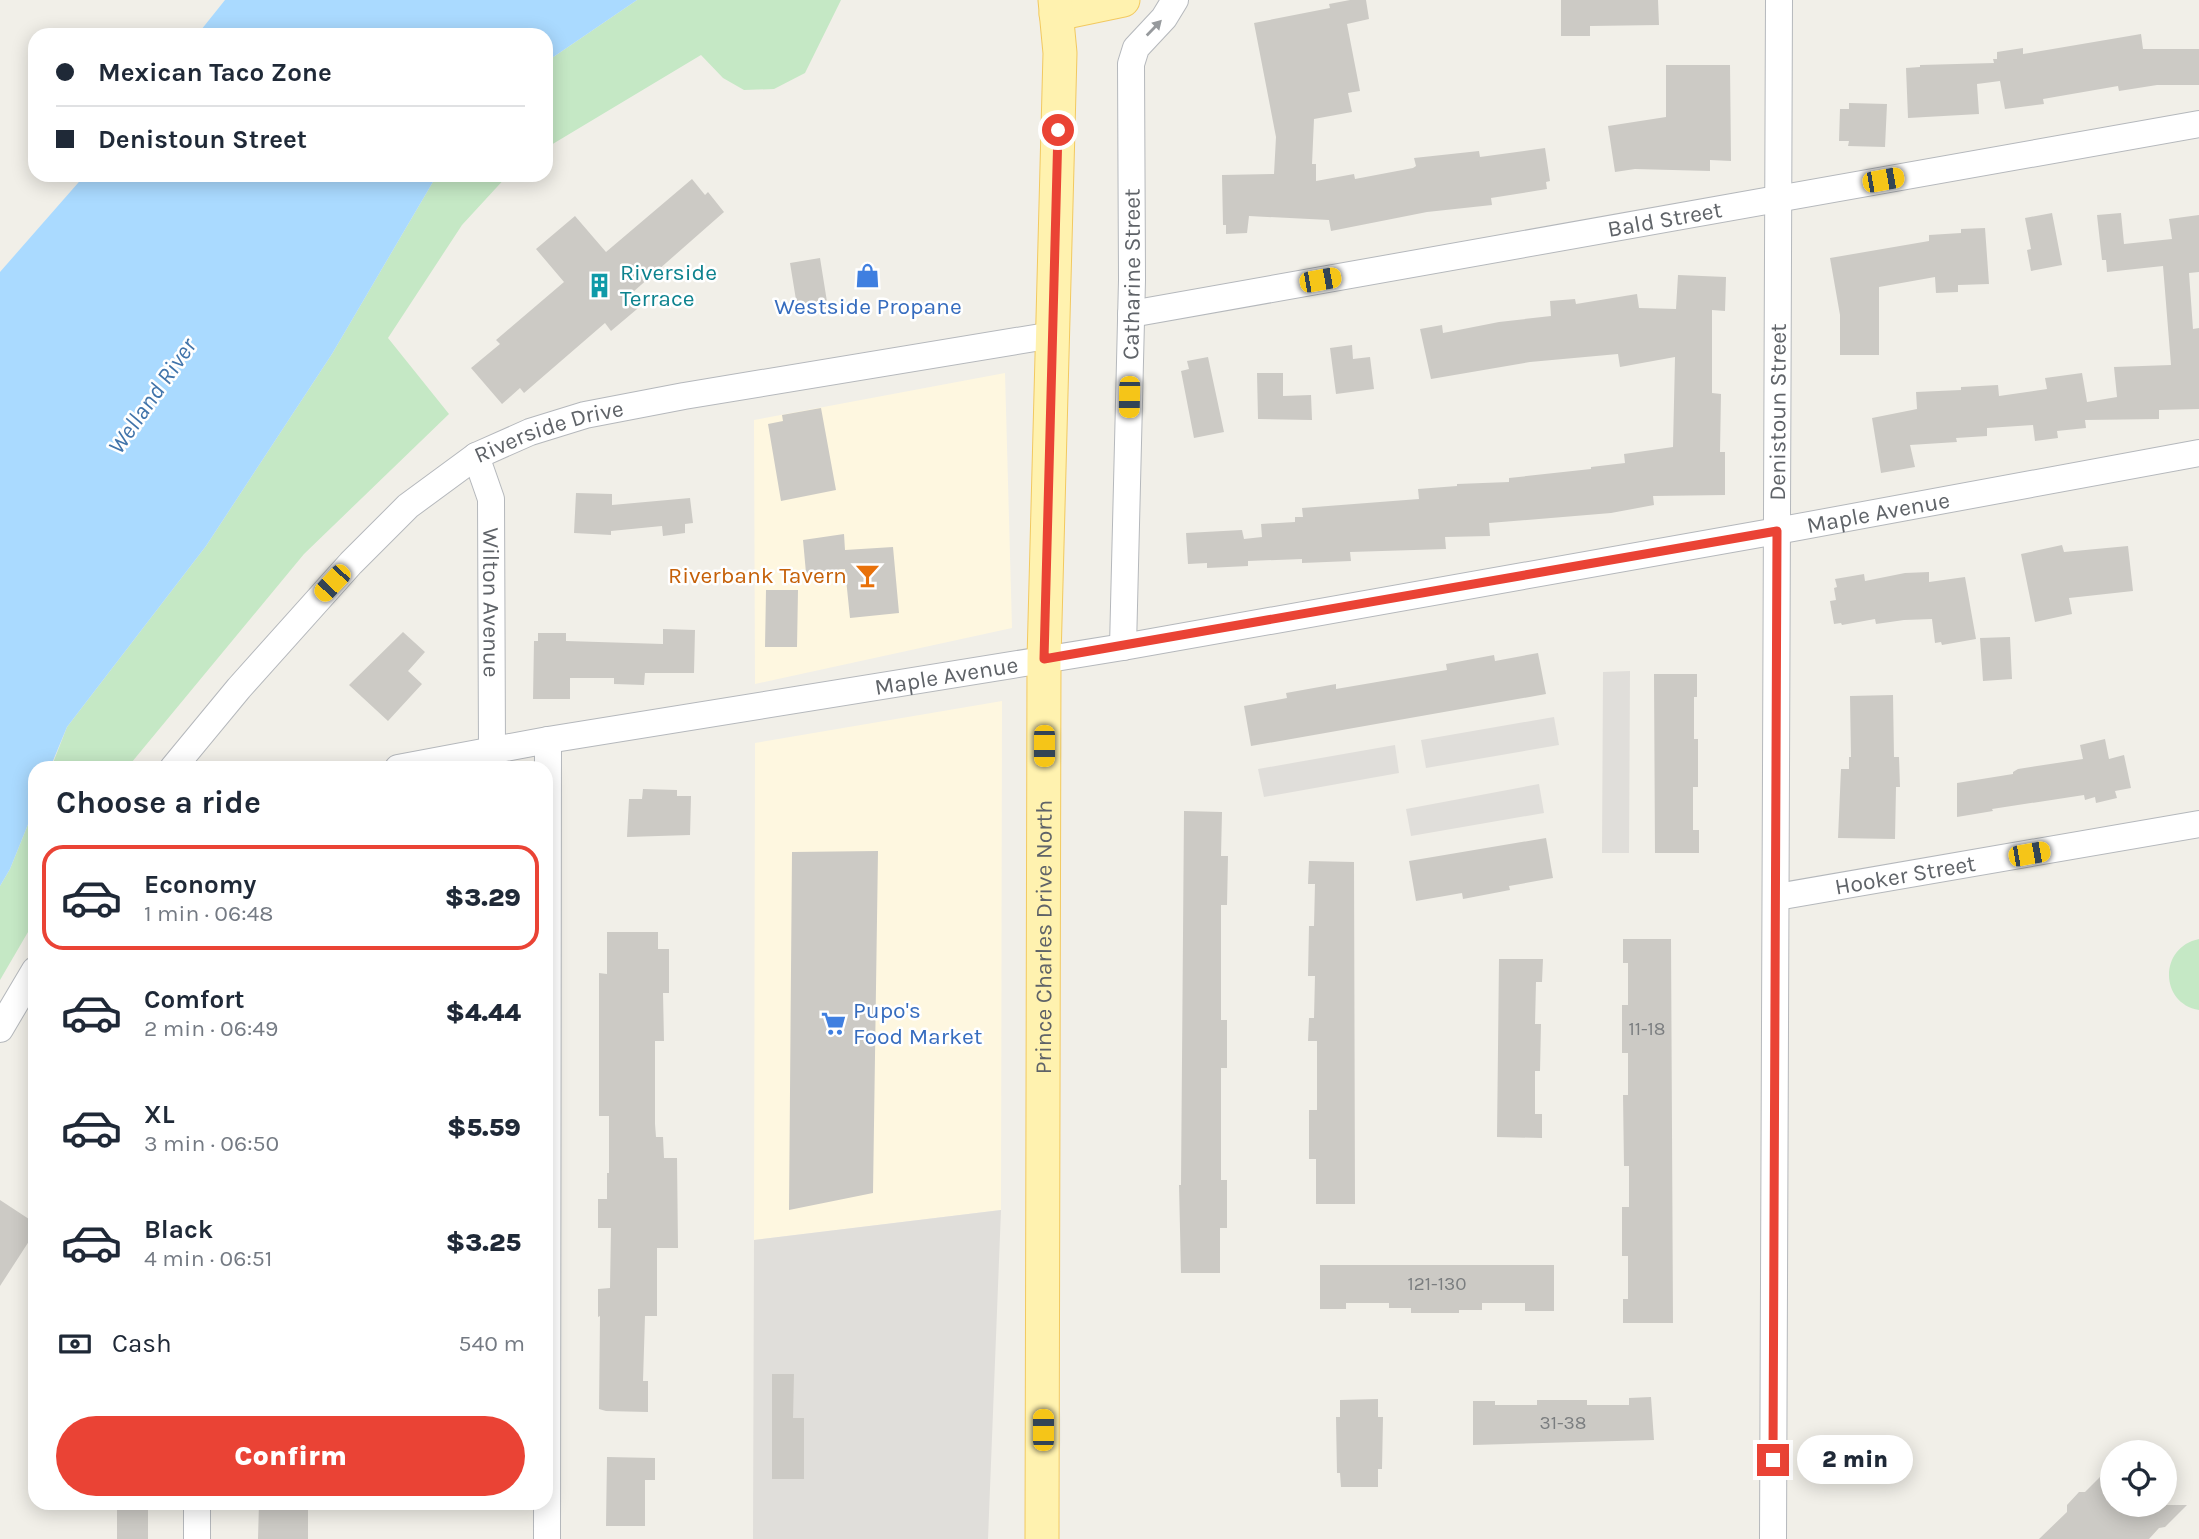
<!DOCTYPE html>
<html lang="en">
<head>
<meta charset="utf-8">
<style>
	body { margin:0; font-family:Karla,sans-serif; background:#f6f6f7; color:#1f2937; height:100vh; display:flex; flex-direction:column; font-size:26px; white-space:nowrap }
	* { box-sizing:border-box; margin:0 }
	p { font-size:23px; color:#747a83 }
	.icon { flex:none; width:38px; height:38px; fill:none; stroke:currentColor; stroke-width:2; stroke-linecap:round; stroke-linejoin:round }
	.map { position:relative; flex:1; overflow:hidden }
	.side { position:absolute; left:28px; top:761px; width:525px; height:749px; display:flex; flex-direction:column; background:#fff; border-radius:21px; box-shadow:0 4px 18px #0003 }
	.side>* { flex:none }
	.top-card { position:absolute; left:28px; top:28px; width:525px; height:154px; border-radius:21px; box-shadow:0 4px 18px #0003; display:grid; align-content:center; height:154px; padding:0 28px; background:#fff }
	.fabs { position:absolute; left:2100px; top:1440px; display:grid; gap:14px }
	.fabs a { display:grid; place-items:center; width:77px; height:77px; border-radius:50%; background:#fff; box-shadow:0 4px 18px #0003; font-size:35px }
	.end { position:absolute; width:32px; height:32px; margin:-16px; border:9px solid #ea4335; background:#fff; box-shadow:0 0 0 4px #fff }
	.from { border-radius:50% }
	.bubble { position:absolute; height:49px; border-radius:24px; background:#fff; box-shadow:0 4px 18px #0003; font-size:23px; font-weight:800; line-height:49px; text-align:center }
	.car { position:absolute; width:21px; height:42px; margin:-21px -10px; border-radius:9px; box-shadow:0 0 5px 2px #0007; background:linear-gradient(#f5c518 24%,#345 0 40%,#f5c518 0 76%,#345 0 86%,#f5c518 0) }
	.top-card b { display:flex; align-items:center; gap:24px; height:66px; font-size:26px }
	.top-card b+b { border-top:2px solid #e0e1e3 }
	.top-card i { width:18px; height:18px; background:#1f2937 }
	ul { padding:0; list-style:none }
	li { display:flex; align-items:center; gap:21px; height:105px; margin:0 14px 10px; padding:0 14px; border:4px solid transparent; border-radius:21px }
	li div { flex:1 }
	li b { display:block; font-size:26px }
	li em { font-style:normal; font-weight:800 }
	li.active { border-color:#ea4335 }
	li>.icon { width:63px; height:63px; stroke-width:1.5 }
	h2 { padding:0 28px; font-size:32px; line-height:84px }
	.pay { display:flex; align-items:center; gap:18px; height:77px; padding:0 28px; font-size:26px }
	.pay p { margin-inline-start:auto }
	.action { display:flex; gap:14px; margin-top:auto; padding:14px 28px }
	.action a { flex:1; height:80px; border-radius:42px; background:#ea4335; color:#fff; font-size:28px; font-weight:800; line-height:80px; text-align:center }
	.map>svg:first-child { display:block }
</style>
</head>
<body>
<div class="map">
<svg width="2199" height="1539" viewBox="0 0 2199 1539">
	<rect width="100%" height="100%" fill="#f1efe8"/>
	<!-- commercial -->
	<path fill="#fef7e0" d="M 1005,373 L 1012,628 L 755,684 L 754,420 Z
		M 1002,701 L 1001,1210 L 754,1240 L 755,743 Z"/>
	<!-- industrial -->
	<path fill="#e0deda" d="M 1630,671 L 1629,853 L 1602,853 L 1603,672 Z
		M 1554,717 L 1559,745 L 1426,768 L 1421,740 Z
		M 1395,745 L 1399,773 L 1264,797 L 1258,769 Z
		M 1539,784 L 1544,813 L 1411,836 L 1406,809 Z
		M 1001,1210 L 988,1539 L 753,1539 L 754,1240 Z"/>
	<!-- green -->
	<path fill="#c5e8c5" d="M 637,0 L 841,0 L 805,73 L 774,89 L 744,90 L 723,78 L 701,55 L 546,148 L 546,62 Z
		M 437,175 L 508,175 L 462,225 L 388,338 L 449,414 L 304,554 L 127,768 L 51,768 L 67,727 L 206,546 L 332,354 Z
		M 35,807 L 35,920 L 0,980 L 0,886 L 10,869 Z
		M 2199,939 L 2199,1010 C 2159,1003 2159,947 2199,939 Z"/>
	<!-- water -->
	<path fill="#aadaff" d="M 225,0 L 637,0 L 546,62 L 546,35 L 197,35 Z
		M 85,175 L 437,175 L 332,354 L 206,546 L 67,727 L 50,768 L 35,768 L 35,807 L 10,869 L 0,886 L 0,272 Z"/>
	<!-- building -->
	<path fill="#cccac5" d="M 1350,0 L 1366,0 L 1369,19 L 1347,24 L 1360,91 L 1348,93 L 1352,112 L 1314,119 L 1312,164 L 1316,164 L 1316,181 L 1354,174 L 1355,179 L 1413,168 L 1416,166 L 1414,158 L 1479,151 L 1480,157 L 1545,148 L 1550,181 L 1546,182 L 1547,189 L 1491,198 L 1492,205 L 1427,212 L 1331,231 L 1329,220 L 1249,216 L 1247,233 L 1226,234 L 1226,225 L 1223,225 L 1222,175 L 1274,174 L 1276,137 L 1254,23 L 1330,8 L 1329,4 Z
		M 1561,0 L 1658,0 L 1659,25 L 1590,26 L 1590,36 L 1561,36 Z
		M 2141,34 L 2143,49 L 2199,49 L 2199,85 L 2157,85 L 2119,91 L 2118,86 L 2043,99 L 2044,104 L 2005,109 L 2000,81 L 1977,84 L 1979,114 L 1908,118 L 1906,68 L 1920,67 L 1920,65 L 1994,63 L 1993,59 L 1997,59 L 1997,52 L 2023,48 L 2023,54 Z
		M 1666,65 L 1730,65 L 1731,161 L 1710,160 L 1710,171 L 1635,169 L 1615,172 L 1608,126 L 1666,117 Z
		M 1849,103 L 1887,104 L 1885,147 L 1848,146 L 1849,141 L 1839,141 L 1840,109 L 1849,109 Z
		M 692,179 L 705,195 L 708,192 L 724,212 L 633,292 L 643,304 L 611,331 L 605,323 L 524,393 L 520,388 L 502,404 L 471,368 L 500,344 L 496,340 L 564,282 L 536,249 L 575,216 L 606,252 Z
		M 2052,213 L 2062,265 L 2031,271 L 2027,250 L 2031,249 L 2025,218 Z
		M 2121,213 L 2124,244 L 2172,239 L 2169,219 L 2199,215 L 2199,272 L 2189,273 L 2193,329 L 2199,328 L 2199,409 L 2159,410 L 2159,419 L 2085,420 L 2086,428 L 2057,431 L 2058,438 L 2035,441 L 2033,425 L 1987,428 L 1987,436 L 1956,438 L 1957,442 L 1910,445 L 1915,467 L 1881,473 L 1872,418 L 1917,409 L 1916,392 L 1961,390 L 1961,387 L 1998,385 L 1999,396 L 2047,389 L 2045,378 L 2082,373 L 2087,402 L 2117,397 L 2114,367 L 2171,365 L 2163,266 L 2107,272 L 2106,260 L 2102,260 L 2097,215 Z
		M 1985,228 L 1989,284 L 1958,285 L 1958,292 L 1936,293 L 1935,277 L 1879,287 L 1879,355 L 1840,355 L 1840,315 L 1830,258 L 1929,241 L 1929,235 L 1961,233 L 1961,229 Z
		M 820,258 L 828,308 L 798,312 L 790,263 Z
		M 1678,275 L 1726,277 L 1725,311 L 1712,310 L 1712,393 L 1721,394 L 1720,452 L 1725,452 L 1725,495 L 1653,496 L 1654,505 L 1611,513 L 1489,523 L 1490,536 L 1445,537 L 1446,549 L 1350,552 L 1351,561 L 1302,563 L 1302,559 L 1248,561 L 1248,566 L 1207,568 L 1207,563 L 1188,564 L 1186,533 L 1242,530 L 1244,539 L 1262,537 L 1261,524 L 1295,522 L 1295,517 L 1303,517 L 1302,508 L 1419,499 L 1418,489 L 1457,486 L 1457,484 L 1509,482 L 1509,478 L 1591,469 L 1591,467 L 1625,463 L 1624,454 L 1673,447 L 1675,357 L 1620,367 L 1618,354 L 1530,362 L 1431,379 L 1420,329 L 1442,325 L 1443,333 L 1499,322 L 1551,316 L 1550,301 L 1575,299 L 1576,304 L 1637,294 L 1639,308 L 1676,309 Z
		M 1352,345 L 1353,359 L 1370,357 L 1374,389 L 1336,394 L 1330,348 Z
		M 1208,357 L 1224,432 L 1194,438 L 1181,371 L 1189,369 L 1187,361 Z
		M 1257,373 L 1283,373 L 1283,396 L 1311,395 L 1312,420 L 1258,419 Z
		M 821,408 L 836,490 L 781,501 L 768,424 L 783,421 L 782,415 Z
		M 576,493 L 612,494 L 612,505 L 690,498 L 693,523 L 685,524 L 685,533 L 663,536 L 662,526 L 611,531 L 611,535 L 574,533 Z
		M 844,534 L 845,550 L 893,547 L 899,613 L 850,618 L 845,569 L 806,573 L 803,540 Z
		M 2062,545 L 2064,552 L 2128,546 L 2133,591 L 2069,598 L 2072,614 L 2035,622 L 2021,554 Z
		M 1929,572 L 1929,582 L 1965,577 L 1976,639 L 1942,645 L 1941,642 L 1935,643 L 1932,619 L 1904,620 L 1876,624 L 1875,619 L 1842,625 L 1841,623 L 1834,624 L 1830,601 L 1836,600 L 1834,588 L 1837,587 L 1835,579 L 1864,574 L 1865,581 L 1905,573 Z
		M 766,590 L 798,590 L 797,647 L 765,647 Z
		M 663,629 L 695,630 L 694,673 L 645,673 L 644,685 L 614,684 L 614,678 L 570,678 L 570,699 L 533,699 L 534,641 L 538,641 L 538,633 L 566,633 L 566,641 L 663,644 Z
		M 403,632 L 425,652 L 408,671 L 422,684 L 388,721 L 349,685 Z
		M 2010,637 L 2012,679 L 1983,681 L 1980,638 Z
		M 1538,653 L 1546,694 L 1251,746 L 1244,706 L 1287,698 L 1286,693 L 1336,684 L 1336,689 L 1447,670 L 1446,664 L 1494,655 L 1495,661 Z
		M 1654,674 L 1697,674 L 1697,697 L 1694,697 L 1694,739 L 1698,739 L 1698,787 L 1693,787 L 1693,830 L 1699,830 L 1699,853 L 1655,853 Z
		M 1893,695 L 1894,757 L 1899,757 L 1900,787 L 1896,787 L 1895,839 L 1838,838 L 1841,769 L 1849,769 L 1849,757 L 1851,757 L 1850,696 Z
		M 2105,739 L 2109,759 L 2124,755 L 2131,788 L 2115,791 L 2117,798 L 2096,803 L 2095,797 L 2085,800 L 2084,795 L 1992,809 L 1993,811 L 1957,817 L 1957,783 L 2013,774 L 2013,772 L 2018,769 L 2083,759 L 2080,745 Z
		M 643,789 L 677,790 L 677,796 L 691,796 L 690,835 L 627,837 L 629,799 L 642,799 Z
		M 1184,811 L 1222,812 L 1221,856 L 1228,856 L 1227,905 L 1221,905 L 1221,1020 L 1227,1020 L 1227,1068 L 1221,1068 L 1221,1180 L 1227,1180 L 1227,1228 L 1220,1228 L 1220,1273 L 1181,1273 L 1179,1185 L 1181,1185 Z
		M 1546,838 L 1553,878 L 1509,886 L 1510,890 L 1463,899 L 1462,893 L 1416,901 L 1409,861 Z
		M 878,851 L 873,1193 L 789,1210 L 792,852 Z
		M 1309,861 L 1354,862 L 1355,1204 L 1316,1204 L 1316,1159 L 1309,1159 L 1309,1110 L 1317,1110 L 1317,1041 L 1308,1041 L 1309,1018 L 1314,1018 L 1315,976 L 1308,976 L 1309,926 L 1314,926 L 1315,884 L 1308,884 Z
		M 607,932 L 658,932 L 658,949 L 669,949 L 669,993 L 663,993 L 664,1041 L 655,1041 L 655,1124 L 656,1137 L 663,1137 L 664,1158 L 677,1158 L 678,1248 L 657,1248 L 657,1316 L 645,1316 L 643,1381 L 648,1381 L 648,1412 L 606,1411 L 599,1409 L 600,1316 L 598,1317 L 598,1289 L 610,1288 L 611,1228 L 598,1228 L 598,1199 L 607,1199 L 607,1173 L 609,1173 L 609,1116 L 599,1116 L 599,973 L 607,974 Z
		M 1623,939 L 1671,939 L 1673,1323 L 1623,1323 L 1623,1299 L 1628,1299 L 1628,1256 L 1622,1256 L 1622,1207 L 1629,1207 L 1629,1166 L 1624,1166 L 1623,1095 L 1628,1095 L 1628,1053 L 1622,1053 L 1622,1005 L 1628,1005 L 1628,963 L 1623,963 Z
		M 1499,959 L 1543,959 L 1542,982 L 1536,982 L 1535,1024 L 1541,1024 L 1540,1071 L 1535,1071 L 1535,1114 L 1542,1114 L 1542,1138 L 1497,1137 Z
		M 0,1200 L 35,1223 L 35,1232 L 0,1286 Z
		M 1320,1265 L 1554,1265 L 1554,1311 L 1525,1311 L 1525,1303 L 1482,1303 L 1482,1310 L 1459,1310 L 1459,1313 L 1411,1313 L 1411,1308 L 1389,1308 L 1389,1303 L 1346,1303 L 1346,1309 L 1320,1309 Z
		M 772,1374 L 794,1374 L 793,1418 L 804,1418 L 804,1479 L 772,1479 Z
		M 1651,1397 L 1654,1440 L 1473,1445 L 1473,1401 L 1495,1401 L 1495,1405 L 1537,1405 L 1537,1400 L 1587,1400 L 1587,1405 L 1629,1405 L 1629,1398 Z
		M 1378,1399 L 1378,1417 L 1383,1417 L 1382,1469 L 1378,1469 L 1378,1487 L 1341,1487 L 1340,1473 L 1337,1473 L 1336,1417 L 1340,1417 L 1340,1400 Z
		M 607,1457 L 655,1458 L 655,1480 L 645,1480 L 645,1526 L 606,1526 Z
		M 2112,1465 L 2112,1505 L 2187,1505 L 2165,1527 L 2159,1528 L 2149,1539 L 2039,1539 L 2067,1512 L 2067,1505 L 2079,1492 L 2085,1492 Z
		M 117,1503 L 148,1503 L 148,1539 L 117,1539 Z
		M 259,1503 L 308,1503 L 308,1539 L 258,1539 Z"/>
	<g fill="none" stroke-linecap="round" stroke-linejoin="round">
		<defs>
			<g id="minor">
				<path id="s1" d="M 1131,314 L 2199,124"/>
				<path id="s2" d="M 476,456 L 491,499 L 492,749"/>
				<path id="s3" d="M 1123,647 L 1132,280 L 1131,64 L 1136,48 L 1164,18 L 1175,0"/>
				<path id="s4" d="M 173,768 L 239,688 L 351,563 L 408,506 L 476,456 L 530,432 L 585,415 L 684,396 L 1053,335"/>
				<path id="s5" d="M 398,768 L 548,740 L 1123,647 L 1777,531 L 2199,453"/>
				<path id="s6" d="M 1777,897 L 2199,824"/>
				<path d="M 0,1029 L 35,970"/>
				<path d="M 197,1539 L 197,1503"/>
				<path d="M 547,1539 L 548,740"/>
				<path id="s7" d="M 1773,1539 L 1779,0"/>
			</g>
			<g id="major">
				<path d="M 1056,14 L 1123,0"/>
				<path id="s8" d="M 1042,1539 L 1044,659 L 1060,53 L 1055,0"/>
			</g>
		</defs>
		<!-- minor casing -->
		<use href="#minor" stroke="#b5b8bc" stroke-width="28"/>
		<!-- major casing -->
		<use href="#major" stroke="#f2c960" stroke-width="35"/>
		<!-- minor -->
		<use href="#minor" stroke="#fff" stroke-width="26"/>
		<!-- major -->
		<use href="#major" stroke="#fff2af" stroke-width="33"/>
	</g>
	<!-- one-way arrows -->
	<defs><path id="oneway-solid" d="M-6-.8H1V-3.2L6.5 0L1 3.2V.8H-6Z" transform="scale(1.75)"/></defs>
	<use fill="#979a9d" href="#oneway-solid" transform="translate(1154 28) rotate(-46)"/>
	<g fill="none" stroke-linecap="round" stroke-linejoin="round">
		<!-- route -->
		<path stroke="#ea4335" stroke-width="9" d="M 1058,130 L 1044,659 L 1777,531 L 1773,1460"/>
	</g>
	<!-- icons -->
	<defs>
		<symbol id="shop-bare" viewBox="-9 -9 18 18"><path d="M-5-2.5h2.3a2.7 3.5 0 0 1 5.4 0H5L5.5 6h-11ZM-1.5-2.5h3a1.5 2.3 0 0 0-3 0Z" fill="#3f7fe0" stroke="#fff" stroke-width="2.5" paint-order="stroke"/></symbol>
		<symbol id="building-bare" viewBox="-9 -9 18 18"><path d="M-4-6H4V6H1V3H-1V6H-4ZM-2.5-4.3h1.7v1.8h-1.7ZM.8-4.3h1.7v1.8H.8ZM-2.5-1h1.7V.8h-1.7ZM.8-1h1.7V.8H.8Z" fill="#0f9aa8" stroke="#fff" stroke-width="2.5" paint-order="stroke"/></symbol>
		<symbol id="bar-bare" viewBox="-9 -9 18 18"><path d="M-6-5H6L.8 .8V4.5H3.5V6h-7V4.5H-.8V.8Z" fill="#e8710a" stroke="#fff" stroke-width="2.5" paint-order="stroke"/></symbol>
		<symbol id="supermarket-bare" viewBox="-9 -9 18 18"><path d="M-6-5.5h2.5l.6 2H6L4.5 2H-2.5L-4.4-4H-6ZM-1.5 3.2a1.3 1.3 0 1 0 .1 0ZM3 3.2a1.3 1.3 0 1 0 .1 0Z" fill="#3f7fe0" stroke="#fff" stroke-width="2.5" paint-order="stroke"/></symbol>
	</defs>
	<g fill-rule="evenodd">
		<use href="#shop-bare" x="850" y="258" width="35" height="35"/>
		<use href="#building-bare" x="582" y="268" width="35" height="35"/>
		<use href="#bar-bare" x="850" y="558" width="35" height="35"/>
		<use href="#supermarket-bare" x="816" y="1006" width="35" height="35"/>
	</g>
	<g text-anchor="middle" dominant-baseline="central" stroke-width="5" stroke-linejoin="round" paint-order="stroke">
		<!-- number labels -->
		<g font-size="19" fill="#7a7d7f">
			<text x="1647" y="1029">11-18</text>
			<text x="1437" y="1284">121-130</text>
			<text x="1563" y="1423">31-38</text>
		</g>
		<!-- street labels -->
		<g font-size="23" fill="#5f6368" stroke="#fff">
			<text stroke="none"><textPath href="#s1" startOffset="542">Bald Street</textPath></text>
			<text stroke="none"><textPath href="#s3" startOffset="373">Catharine Street</textPath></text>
			<text stroke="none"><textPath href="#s7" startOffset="1127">Denistoun Street</textPath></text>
			<text stroke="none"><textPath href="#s4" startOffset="514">Riverside Drive</textPath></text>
			<text stroke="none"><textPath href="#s5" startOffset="1502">Maple Avenue</textPath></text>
			<text stroke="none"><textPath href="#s2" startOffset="149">Wilton Avenue</textPath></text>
			<text stroke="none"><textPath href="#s5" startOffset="556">Maple Avenue</textPath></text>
			<text stroke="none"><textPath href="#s6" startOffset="130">Hooker Street</textPath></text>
			<text stroke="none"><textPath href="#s8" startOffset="602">Prince Charles Drive North</textPath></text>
		</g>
		<!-- culture labels -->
		<g font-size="23" fill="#0d838f" stroke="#fff" text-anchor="start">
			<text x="620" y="272">Riverside<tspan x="620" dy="26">Terrace</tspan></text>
		</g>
		<!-- shop labels -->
		<g font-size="23" fill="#366cbe" stroke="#fff">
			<text x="868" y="306">Westside Propane</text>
			<text x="853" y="1010" text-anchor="start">Pupo's<tspan x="853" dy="26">Food Market</tspan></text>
		</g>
		<!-- food labels -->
		<g font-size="23" fill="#c56008" stroke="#fff" text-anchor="end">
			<text x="847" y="575">Riverbank Tavern</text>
		</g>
		<!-- water labels -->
		<g font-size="24" font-style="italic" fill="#4174aa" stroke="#fff">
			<text transform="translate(152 396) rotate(-55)">Welland River</text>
		</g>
	</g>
</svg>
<div class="fabs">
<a><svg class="icon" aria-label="locate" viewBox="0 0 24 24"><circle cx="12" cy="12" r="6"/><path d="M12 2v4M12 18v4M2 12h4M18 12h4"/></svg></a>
</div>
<i class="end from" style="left:1058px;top:130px"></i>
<i class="end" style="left:1773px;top:1460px"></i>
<div class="bubble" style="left:1797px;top:1435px;width:116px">2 min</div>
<i class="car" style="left:1883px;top:180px;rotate:80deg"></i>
<i class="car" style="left:1320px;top:280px;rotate:80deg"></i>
<i class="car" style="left:1129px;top:397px;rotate:181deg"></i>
<i class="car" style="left:332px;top:583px;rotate:223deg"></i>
<i class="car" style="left:1044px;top:746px;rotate:180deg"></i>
<i class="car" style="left:2029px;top:854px;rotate:80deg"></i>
<i class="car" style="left:1043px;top:1430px;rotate:0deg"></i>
<div class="top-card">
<b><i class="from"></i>Mexican Taco Zone</b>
<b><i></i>Denistoun Street</b>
</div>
<section class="side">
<h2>Choose a ride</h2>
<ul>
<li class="active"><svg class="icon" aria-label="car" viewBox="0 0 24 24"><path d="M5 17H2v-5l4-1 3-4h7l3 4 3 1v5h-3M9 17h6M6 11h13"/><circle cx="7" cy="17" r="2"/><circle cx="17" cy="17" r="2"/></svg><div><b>Economy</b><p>1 min · 06:48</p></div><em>$3.29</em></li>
<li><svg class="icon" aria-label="car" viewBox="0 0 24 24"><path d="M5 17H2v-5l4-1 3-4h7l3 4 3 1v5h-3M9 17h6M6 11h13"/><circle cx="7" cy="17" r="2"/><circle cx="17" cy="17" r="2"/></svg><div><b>Comfort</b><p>2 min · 06:49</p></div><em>$4.44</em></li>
<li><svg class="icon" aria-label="car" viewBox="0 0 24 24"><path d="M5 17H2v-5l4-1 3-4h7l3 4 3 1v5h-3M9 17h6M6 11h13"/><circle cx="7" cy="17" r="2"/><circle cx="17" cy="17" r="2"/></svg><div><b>XL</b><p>3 min · 06:50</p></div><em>$5.59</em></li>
<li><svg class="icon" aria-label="car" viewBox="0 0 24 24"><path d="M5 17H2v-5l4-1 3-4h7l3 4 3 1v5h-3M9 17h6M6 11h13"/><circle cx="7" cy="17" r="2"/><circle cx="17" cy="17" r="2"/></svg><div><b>Black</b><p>4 min · 06:51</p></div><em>$3.25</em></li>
</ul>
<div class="pay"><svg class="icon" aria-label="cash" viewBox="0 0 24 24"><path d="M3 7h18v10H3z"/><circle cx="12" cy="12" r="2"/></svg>Cash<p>540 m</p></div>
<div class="action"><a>Confirm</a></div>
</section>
</div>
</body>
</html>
